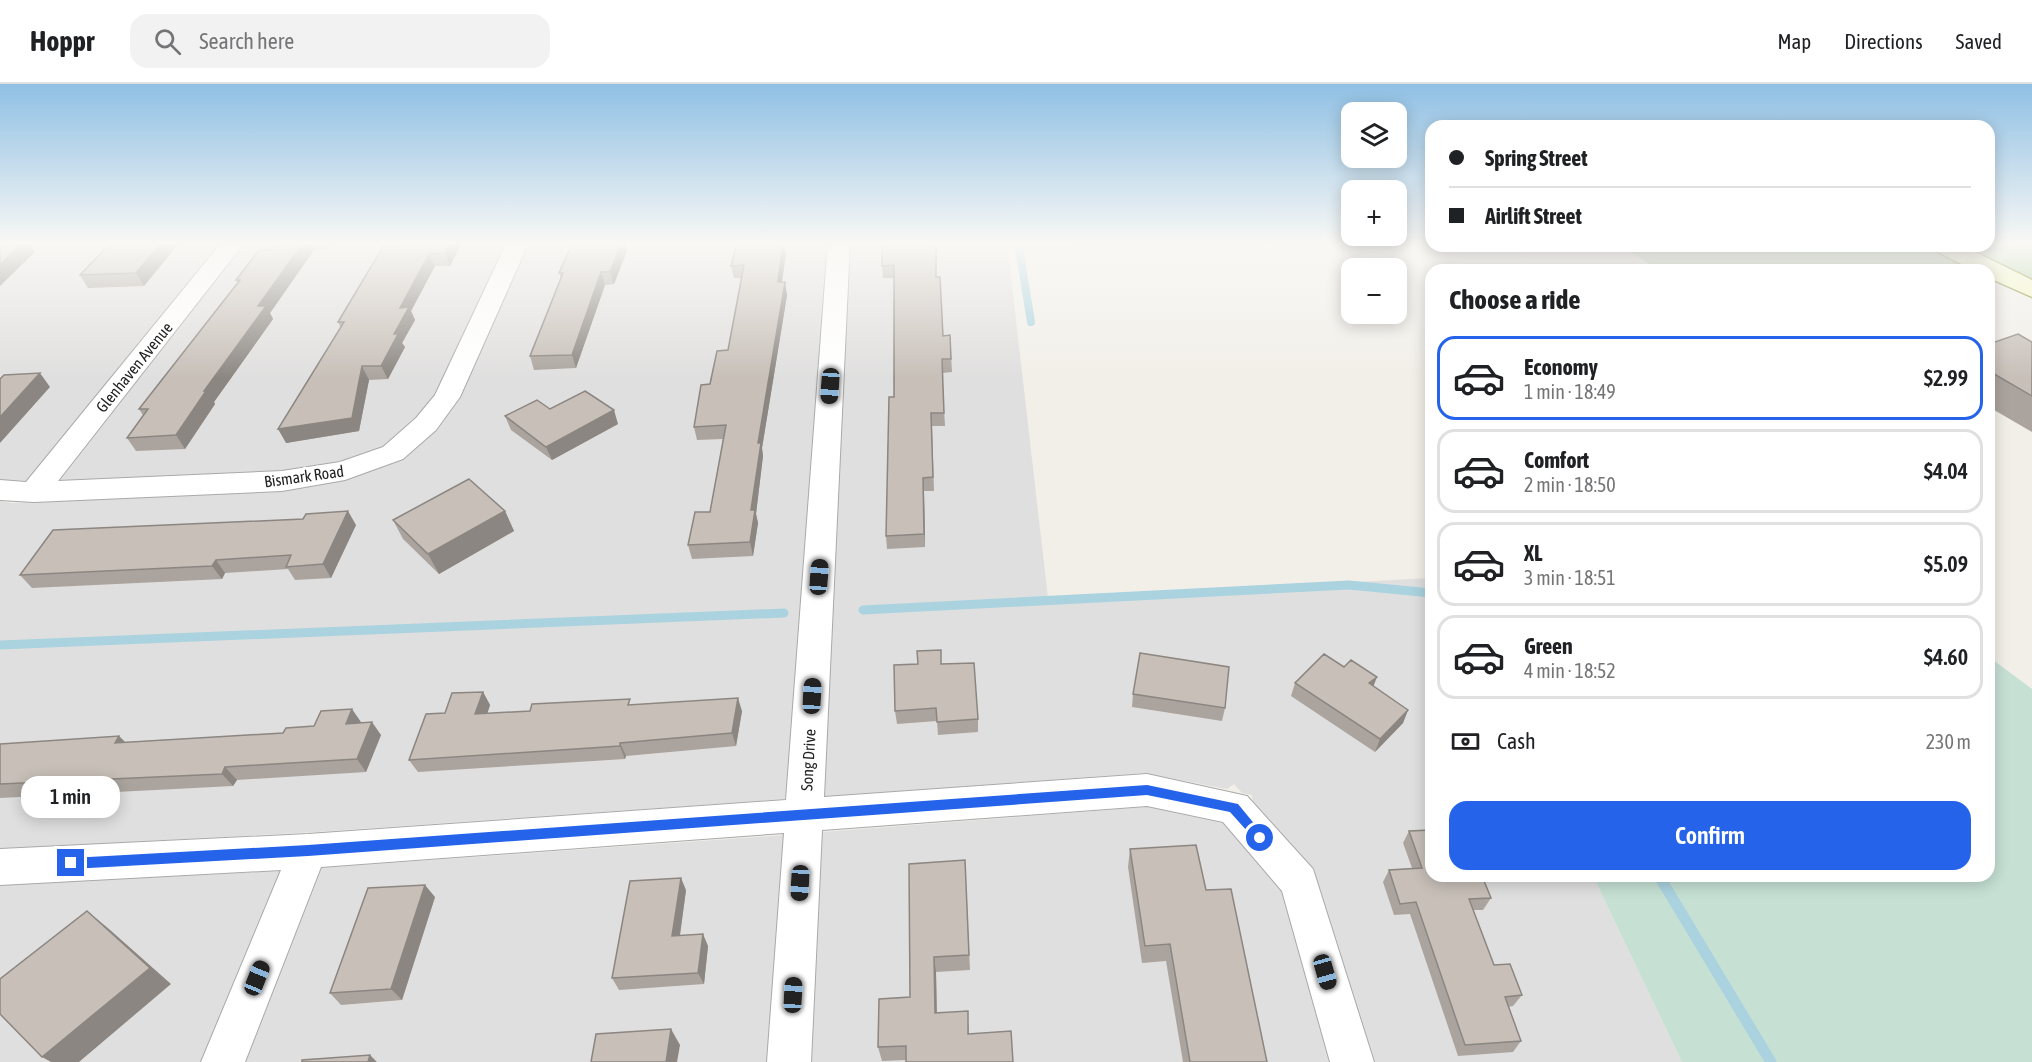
<!DOCTYPE html>
<html lang="en">
<head>
<meta charset="utf-8">
<style>
	body { margin:0; font-family:"Asap Condensed",sans-serif; background:#f2f2f2; color:#202124; height:100vh; display:flex; flex-direction:column; font-size:22px; white-space:nowrap }
	* { box-sizing:border-box; margin:0 }
	p { font-size:20px; color:#757577 }
	.icon { flex:none; width:33px; height:33px; fill:none; stroke:currentColor; stroke-width:2; stroke-linecap:round; stroke-linejoin:round }
	.map { position:relative; flex:1; overflow:hidden }
	.side { position:absolute; left:1425px; top:180px; width:570px; height:618px; display:flex; flex-direction:column; background:#fff; border-radius:18px; box-shadow:0 3px 15px #0003 }
	.side>* { flex:none }
	.top-card { position:absolute; left:1425px; top:36px; width:570px; height:132px; border-radius:18px; box-shadow:0 3px 15px #0003; display:grid; align-content:center; height:132px; padding:0 24px; background:#fff }
	.buttons { position:absolute; left:1341px; top:18px; display:grid; gap:12px }
	.buttons a { display:grid; place-items:center; width:66px; height:66px; border-radius:12px; background:#fff; box-shadow:0 3px 15px #0003; font-size:30px }
	.end { position:absolute; width:27px; height:27px; margin:-14px; border:8px solid #2563eb; background:#fff; box-shadow:0 0 0 3px #fff }
	.from { border-radius:50% }
	.bubble { position:absolute; height:42px; border-radius:18px; background:#fff; box-shadow:0 3px 15px #0003; font-size:20px; font-weight:600; line-height:42px; text-align:center }
	.car { position:absolute; width:18px; height:36px; margin:-18px -9px; border-radius:8px; box-shadow:0 0 4px 2px #0007; background:linear-gradient(#222 24%,#8ab4d8 0 40%,#222 0 76%,#8ab4d8 0 86%,#222 0) }
	.top-card b { display:flex; align-items:center; gap:21px; height:57px; font-size:22px }
	.top-card b+b { border-top:2px solid #e0e0e0 }
	.top-card i { width:15px; height:15px; background:#202124 }
	ul { padding:0; list-style:none }
	li { display:flex; align-items:center; gap:18px; height:84px; margin:0 12px 9px; padding:0 12px; border:3px solid #e0e0e0; border-radius:18px }
	li div { flex:1 }
	li b { display:block; font-size:22px }
	li em { font-style:normal; font-weight:600 }
	li.selected { border-color:#2563eb }
	li>.icon { width:54px; height:54px; stroke-width:1.5 }
	h2 { padding:0 24px; font-size:27px; line-height:72px }
	.pay { display:flex; align-items:center; gap:15px; height:66px; padding:0 24px; font-size:22px }
	.pay p { margin-inline-start:auto }
	.primary-button { display:flex; gap:12px; margin-top:auto; padding:12px 24px }
	.primary-button a { flex:1; height:69px; border-radius:18px; background:#2563eb; color:#fff; font-size:24px; font-weight:600; line-height:69px; text-align:center }
	header { display:flex; align-items:center; gap:36px; box-sizing:border-box; height:84px; padding:0 30px; background:#fff; border-bottom:2px solid #e0e0e0 }
	header strong { font-size:28px }
	nav { display:flex; gap:33px; margin-inline-start:auto; font-size:21px }
	.search { width:420px; height:54px; background:#f2f2f2; display:flex; align-items:center; gap:15px; box-sizing:border-box; padding:0 21px; border-radius:18px; color:#757577; font-size:22px }
	.map>svg:first-child { display:block }
</style>
</head>
<body>
<header>
<strong>Hoppr</strong>
<div class="search"><svg class="icon" aria-label="search" viewBox="0 0 24 24"><circle cx="10" cy="10" r="6"/><path d="M15 15l6 6"/></svg>Search here</div>
<nav><a>Map</a><a>Directions</a><a>Saved</a></nav>
</header>
<div class="map">
<svg width="2032" height="978" viewBox="0 0 2032 978">
	<rect width="100%" height="100%" fill="#f2efe9"/>
	<!-- residential -->
	<path fill="#e0dfdf" d="M 0,158 L 224,158 L 29,397 L 0,396 Z
		M 245,158 L 508,158 L 434,312 L 415,338 L 386,362 L 346,378 L 287,387 L 56,397 Z
		M 529,158 L 829,158 L 788,715 L 316,748 L 0,765 L 0,417 L 12,419 L 276,408 L 348,395 L 396,377 L 459,312 Z
		M 850,158 L 1007,158 L 1048,514 L 1431,494 L 1431,792 L 1593,792 L 1682,978 L 1373,978 L 1317,797 L 1253,721 L 1252,711 L 1242,709 L 1234,700 L 1227,705 L 1144,689 L 823,713 Z
		M 1148,723 L 1226,740 L 1282,805 L 1330,978 L 810,978 L 822,748 Z
		M 785,751 L 768,978 L 244,978 L 320,784 Z
		M 281,787 L 201,978 L 0,978 L 0,801 Z"/>
	<!-- forest -->
	<path fill="#add19e" d="M 1989,158 L 2032,158 L 2032,200 L 1956,162 L 1989,162 Z
		M 1621,162 L 1932,162 L 1980,186 L 1659,186 Z"/>
	<!-- wetland -->
	<path fill="#c6e0d4" d="M 1007,158 L 1230,158 L 1008,166 Z
		M 1989,573 L 2032,605 L 2032,978 L 1682,978 L 1593,792 L 1989,792 Z"/>
	<g fill="none" stroke-linecap="round" stroke-linejoin="round">
		<!-- stream-far2 -->
		<path stroke="#aad3df" stroke-width="8" d="M 1018,158 L 1031,238"/>
		<!-- stream-far1 -->
		<path stroke="#aad3df" stroke-width="9" d="M 863,526 L 1349,501 L 1431,509
			M 0,561 L 784,529"/>
		<!-- stream -->
		<path stroke="#aad3df" stroke-width="11" d="M 1659,792 L 1771,978"/>
		<defs>
			<path id="street" d="M 222,158 L 245,158 L 58,397 L 282,387 L 340,378 L 383,363 L 416,334 L 435,311 L 507,158 L 529,158 L 460,313 L 436,346 L 403,375 L 345,396 L 282,407 L 34,418 L 0,416 L 0,396 L 26,398 Z
				M 828,158 L 850,158 L 824,713 L 1147,690 L 1247,712 L 1313,785 L 1374,978 L 1330,978 L 1282,807 L 1223,738 L 1147,722 L 822,746 L 811,978 L 767,978 L 784,749 L 321,783 L 245,978 L 201,978 L 281,786 L 0,801 L 0,765 L 308,750 L 786,716 Z"/>
			<path id="secondary" d="M 1932,162 L 1963,162 L 2032,196 L 2032,213 L 1989,194 L 1989,186 L 1973,186 L 1936,167 Z"/>
		</defs>
		<!-- street casing -->
		<use href="#street" stroke="#a9a9a9" stroke-width="2"/>
		<!-- secondary casing -->
		<use href="#secondary" stroke="#707d05" stroke-width="3"/>
		<!-- street -->
		<use href="#street" fill="#fff" fill-rule="evenodd"/>
		<!-- secondary -->
		<use href="#secondary" fill="#f7fabf" fill-rule="evenodd"/>
	</g>
	<!-- wall -->
	<path fill="#aba49e" d="M 114,158 L 180,158 L 144,202 L 88,204 L 80,191 Z
		M 275,158 L 332,158 L 327,165 L 314,166 L 270,229 L 273,235 L 214,318 L 215,320 L 185,365 L 136,367 L 127,354 L 143,331 L 139,325 L 238,199 L 236,196 L 270,166 Z
		M 399,158 L 462,158 L 450,182 L 435,182 L 411,227 L 415,236 L 402,259 L 405,263 L 388,295 L 369,296 L 359,347 L 286,359 L 341,244 L 338,238 Z
		M 573,158 L 625,158 L 627,167 L 614,200 L 605,201 L 576,284 L 534,286 L 530,272 L 561,194 L 559,189 Z
		M 737,158 L 784,158 L 786,169 L 782,198 L 787,211 L 762,364 L 763,372 L 756,430 L 758,439 L 753,472 L 692,475 L 688,461 L 710,428 L 723,355 L 697,356 L 694,343 L 710,300 L 728,266 L 742,194 L 734,194 L 731,182 Z
		M 882,158 L 937,193 L 943,252 L 950,251 L 952,288 L 942,289 L 945,342 L 932,342 L 934,407 L 924,407 L 925,463 L 887,465 L 886,452 L 894,313 L 894,194 L 883,194 L 882,182 Z
		M 2032,258 L 2032,348 L 1989,323 L 1989,260 Z
		M 550,325 L 618,340 L 552,376 L 511,346 L 505,332 Z
		M 505,427 L 514,447 L 439,490 L 403,455 L 393,436 Z
		M 356,441 L 331,494 L 295,496 L 288,485 L 225,489 L 222,495 L 32,504 L 20,491 Z
		M 942,580 L 978,635 L 978,648 L 938,651 L 937,637 L 897,640 L 895,627 Z
		M 1295,599 L 1374,602 L 1408,626 L 1403,639 L 1375,668 L 1291,612 Z
		M 483,608 L 490,621 L 487,630 L 632,621 L 742,627 L 736,662 L 626,672 L 625,675 L 418,688 L 409,676 L 445,629 Z
		M 1133,610 L 1225,624 L 1222,637 L 1132,623 Z
		M 361,638 L 361,639 L 381,651 L 366,688 L 237,696 L 233,702 L 0,714 L 0,660 L 119,652 L 125,658 L 283,649 L 314,642 Z
		M 1409,747 L 1491,814 L 1483,826 L 1473,826 L 1494,881 L 1522,911 L 1513,922 L 1508,923 L 1521,957 L 1513,968 L 1458,972 L 1410,830 L 1394,831 L 1383,798 L 1389,786 L 1412,784 L 1403,759 Z
		M 1130,765 L 1206,806 L 1267,978 L 1183,978 L 1166,877 L 1142,879 L 1128,783 Z
		M 965,776 L 970,886 L 936,888 L 937,929 L 969,941 L 969,950 L 906,976 L 882,977 L 878,963 L 910,913 Z
		M 686,806 L 680,852 L 708,862 L 704,900 L 619,906 L 612,894 Z
		M 435,813 L 402,916 L 341,921 L 330,909 Z"/>
	<!-- shaded-wall -->
	<path fill="#8b8681" d="M 18,158 L 36,158 L 31,163 L 35,168 L 0,202 L 0,181 Z
		M 162,158 L 180,158 L 144,202 L 136,189 Z
		M 304,158 L 311,158 L 314,166 L 270,229 L 273,235 L 214,318 L 215,320 L 185,365 L 176,351 L 258,222 Z
		M 324,158 L 332,158 L 327,165 Z
		M 451,158 L 462,158 L 450,182 L 445,169 Z
		M 622,158 L 625,158 L 627,167 L 614,200 L 610,188 Z
		M 783,158 L 786,169 L 780,211 L 778,198 Z
		M 429,170 L 435,182 L 411,227 L 415,236 L 402,259 L 405,263 L 388,295 L 381,282 L 394,250 L 400,224 Z
		M 601,188 L 605,201 L 576,284 L 572,271 Z
		M 785,198 L 787,211 L 762,364 L 763,372 L 756,430 L 758,439 L 753,472 L 750,458 L 751,426 L 758,359 Z
		M 362,282 L 369,296 L 359,347 L 286,359 L 278,345 Z
		M 40,289 L 50,303 L 0,359 L 0,333 Z
		M 614,326 L 618,340 L 552,376 L 546,363 Z
		M 923,394 L 924,407 L 925,463 L 924,450 Z
		M 348,427 L 356,441 L 331,494 L 323,480 Z
		M 505,427 L 514,447 L 439,490 L 428,470 Z
		M 216,476 L 225,489 L 222,495 L 212,482 Z
		M 1377,593 L 1372,606 L 1369,599 Z
		M 483,608 L 490,621 L 483,643 L 475,630 Z
		M 738,614 L 742,627 L 736,662 L 732,649 Z
		M 352,625 L 361,638 L 355,653 L 346,640 Z
		M 1408,626 L 1403,639 L 1375,668 L 1380,655 Z
		M 372,638 L 381,651 L 366,688 L 357,675 Z
		M 119,652 L 132,665 L 115,659 Z
		M 620,659 L 626,672 L 625,675 L 620,662 Z
		M 225,683 L 237,696 L 233,702 L 222,690 Z
		M 681,794 L 686,806 L 678,864 L 672,852 Z
		M 425,801 L 435,813 L 402,916 L 391,905 Z
		M 87,827 L 109,845 L 171,900 L 79,978 L 51,978 L 42,973 Z
		M 703,850 L 708,862 L 704,900 L 698,889 Z
		M 934,873 L 936,888 L 937,944 L 935,929 Z
		M 671,945 L 680,961 L 677,978 L 666,978 Z
		M 370,971 L 377,978 L 368,978 Z"/>
	<!-- building -->
	<path fill="#c7bfb8" stroke="#8b8681" stroke-width="1.5" d="M 0,158 L 23,158 L 0,181 Z
		M 114,158 L 162,158 L 136,189 L 80,191 L 105,165 L 108,165 Z
		M 275,158 L 304,158 L 258,222 L 266,222 L 204,307 L 206,307 L 176,351 L 127,354 L 148,325 L 139,325 L 240,196 L 236,196 L 259,166 L 270,166 Z
		M 399,158 L 451,158 L 445,169 L 429,170 L 400,224 L 409,223 L 394,250 L 398,250 L 381,282 L 362,282 L 352,334 L 278,345 L 344,238 L 338,238 L 384,161 L 397,161 Z
		M 573,158 L 622,158 L 610,188 L 601,188 L 572,271 L 530,272 L 563,189 L 559,189 Z
		M 737,158 L 783,158 L 778,198 L 785,198 L 758,359 L 761,359 L 751,426 L 755,426 L 750,458 L 688,461 L 695,428 L 710,428 L 726,341 L 694,343 L 701,301 L 710,300 L 717,267 L 728,266 L 744,181 L 731,182 Z
		M 882,158 L 936,158 L 936,193 L 940,193 L 943,252 L 950,251 L 951,275 L 942,275 L 944,329 L 931,329 L 933,393 L 923,394 L 924,450 L 886,452 L 889,313 L 894,313 L 894,181 L 882,182 Z
		M 2018,250 L 2032,258 L 2032,312 L 1989,287 L 1989,260 Z
		M 40,289 L 0,333 L 0,295 L 4,291 Z
		M 585,307 L 614,326 L 546,363 L 505,332 L 537,316 L 550,325 Z
		M 469,395 L 505,427 L 428,470 L 393,436 Z
		M 348,427 L 323,480 L 286,483 L 291,471 L 216,476 L 212,482 L 20,491 L 53,446 L 303,435 L 306,430 Z
		M 941,566 L 941,580 L 974,579 L 978,635 L 937,638 L 936,624 L 895,627 L 894,581 L 918,580 L 917,567 Z
		M 1140,569 L 1229,583 L 1225,624 L 1133,610 Z
		M 1324,570 L 1344,583 L 1351,576 L 1377,593 L 1369,599 L 1408,626 L 1380,655 L 1295,599 Z
		M 483,608 L 475,630 L 530,627 L 532,620 L 630,615 L 628,621 L 738,614 L 732,649 L 620,659 L 620,662 L 409,676 L 426,630 L 445,629 L 452,609 Z
		M 352,625 L 346,640 L 372,638 L 357,675 L 225,683 L 222,690 L 0,700 L 0,660 L 119,652 L 115,659 L 283,649 L 286,644 L 314,642 L 321,627 Z
		M 1431,746 L 1431,792 L 1482,792 L 1491,814 L 1469,815 L 1494,881 L 1510,880 L 1522,911 L 1505,913 L 1521,957 L 1465,961 L 1416,818 L 1400,820 L 1389,786 L 1422,784 L 1409,747 Z
		M 1196,761 L 1206,806 L 1231,805 L 1267,978 L 1190,978 L 1170,860 L 1145,862 L 1130,765 Z
		M 965,776 L 969,871 L 934,873 L 935,929 L 968,927 L 968,950 L 1011,947 L 1013,978 L 906,978 L 906,962 L 878,963 L 879,915 L 910,913 L 909,780 Z
		M 681,794 L 672,852 L 703,850 L 698,889 L 612,894 L 630,797 Z
		M 425,801 L 391,905 L 330,909 L 368,804 Z
		M 87,827 L 150,884 L 42,973 L 0,930 L 0,895 Z
		M 671,945 L 666,978 L 591,978 L 596,950 Z
		M 370,971 L 368,978 L 302,978 L 302,976 Z"/>
	<!-- sky -->
	<linearGradient id="sky" x2="0" y2="1"><stop stop-color="#8fc0e4"/><stop offset="0.54" stop-color="#f9f8f5"/><stop offset="1" stop-color="#f9f8f5" stop-opacity="0"/></linearGradient>
	<rect width="2032" height="295" fill="url(#sky)"/>
	<!-- route -->
	<path fill="#2563eb" d="M 1147,701 L 1238,720 L 1266,754 L 1264,757 L 1256,757 L 1230,728 L 1147,711 L 308,772 L 71,785 L 65,779 L 71,774 L 308,761 Z"/>
	<g text-anchor="middle" dominant-baseline="central" stroke-width="6" stroke-linejoin="round" paint-order="stroke">
		<!-- street labels -->
		<g font-size="16" fill="#222" stroke="#fff">
			<text transform="translate(134 283) rotate(-51)">Glenhaven Avenue</text>
			<text transform="translate(304 392) rotate(-8)">Bismark Road</text>
			<text transform="translate(808 676) rotate(-87)">Song Drive</text>
		</g>
	</g>
</svg>
<div class="buttons">
<a><svg class="icon" aria-label="layers" viewBox="0 0 24 24"><path d="M12 4l9 5-9 5-9-5zM3 14l9 5 9-5"/></svg></a>
<a>+</a>
<a>−</a>
</div>
<i class="end from" style="left:1260px;top:754px"></i>
<i class="end" style="left:71px;top:779px"></i>
<div class="bubble" style="left:21px;top:692px;width:99px">1 min</div>
<i class="car" style="left:830px;top:302px;rotate:184deg"></i>
<i class="car" style="left:819px;top:493px;rotate:4deg"></i>
<i class="car" style="left:812px;top:612px;rotate:3deg"></i>
<i class="car" style="left:800px;top:799px;rotate:183deg"></i>
<i class="car" style="left:1325px;top:888px;rotate:164deg"></i>
<i class="car" style="left:257px;top:894px;rotate:22deg"></i>
<i class="car" style="left:793px;top:911px;rotate:3deg"></i>
<div class="top-card">
<b><i class="from"></i>Spring Street</b>
<b><i></i>Airlift Street</b>
</div>
<section class="side">
<h2>Choose a ride</h2>
<ul>
<li class="selected"><svg class="icon" aria-label="car" viewBox="0 0 24 24"><path d="M5 17H2v-5l4-1 3-4h7l3 4 3 1v5h-3M9 17h6M6 11h13"/><circle cx="7" cy="17" r="2"/><circle cx="17" cy="17" r="2"/></svg><div><b>Economy</b><p>1 min · 18:49</p></div><em>$2.99</em></li>
<li><svg class="icon" aria-label="car" viewBox="0 0 24 24"><path d="M5 17H2v-5l4-1 3-4h7l3 4 3 1v5h-3M9 17h6M6 11h13"/><circle cx="7" cy="17" r="2"/><circle cx="17" cy="17" r="2"/></svg><div><b>Comfort</b><p>2 min · 18:50</p></div><em>$4.04</em></li>
<li><svg class="icon" aria-label="car" viewBox="0 0 24 24"><path d="M5 17H2v-5l4-1 3-4h7l3 4 3 1v5h-3M9 17h6M6 11h13"/><circle cx="7" cy="17" r="2"/><circle cx="17" cy="17" r="2"/></svg><div><b>XL</b><p>3 min · 18:51</p></div><em>$5.09</em></li>
<li><svg class="icon" aria-label="car" viewBox="0 0 24 24"><path d="M5 17H2v-5l4-1 3-4h7l3 4 3 1v5h-3M9 17h6M6 11h13"/><circle cx="7" cy="17" r="2"/><circle cx="17" cy="17" r="2"/></svg><div><b>Green</b><p>4 min · 18:52</p></div><em>$4.60</em></li>
</ul>
<div class="pay"><svg class="icon" aria-label="cash" viewBox="0 0 24 24"><path d="M3 7h18v10H3z"/><circle cx="12" cy="12" r="2"/></svg>Cash<p>230 m</p></div>
<div class="primary-button"><a>Confirm</a></div>
</section>
</div>
</body>
</html>
